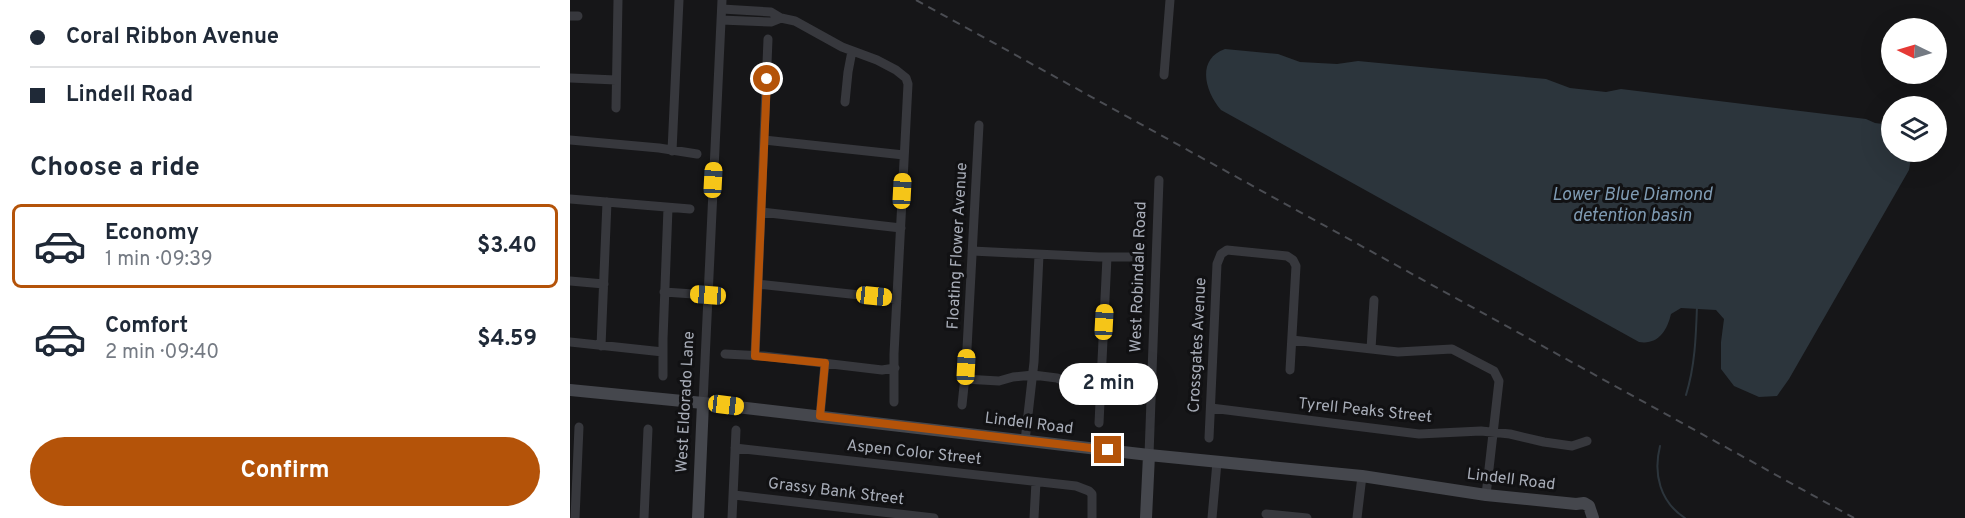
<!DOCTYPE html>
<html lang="en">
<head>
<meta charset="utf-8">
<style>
	body { margin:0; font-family:Overpass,sans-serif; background:#f2f2f3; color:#1f2937; height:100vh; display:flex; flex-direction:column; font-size:22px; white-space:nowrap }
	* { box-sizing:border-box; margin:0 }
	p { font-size:20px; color:#747a83 }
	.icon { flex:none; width:33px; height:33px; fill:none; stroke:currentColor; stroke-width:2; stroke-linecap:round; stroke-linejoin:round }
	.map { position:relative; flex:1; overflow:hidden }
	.details { display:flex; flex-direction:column; background:#fff; width:570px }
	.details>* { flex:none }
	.banner { display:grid; align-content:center; height:132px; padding:0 30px; background:#fff }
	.needle { width:39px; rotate:275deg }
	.buttons { position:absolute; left:1311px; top:18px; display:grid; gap:12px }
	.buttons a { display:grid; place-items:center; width:66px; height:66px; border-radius:50%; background:#fff; box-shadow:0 6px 24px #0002; font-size:30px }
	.end { position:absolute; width:27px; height:27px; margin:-14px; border:8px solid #b45309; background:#fff; box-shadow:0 0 0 3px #fff }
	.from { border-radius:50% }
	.bubble { position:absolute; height:42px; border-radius:21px; background:#fff; box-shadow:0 6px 24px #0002; font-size:20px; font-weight:700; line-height:42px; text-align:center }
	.car { position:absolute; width:18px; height:36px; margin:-18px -9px; border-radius:8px; box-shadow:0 0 4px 2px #0007; background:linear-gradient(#f5c518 24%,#345 0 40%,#f5c518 0 76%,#345 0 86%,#f5c518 0) }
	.banner b { display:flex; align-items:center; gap:21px; height:57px; font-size:22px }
	.banner b+b { border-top:2px solid #e0e1e3 }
	.banner i { width:15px; height:15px; background:#1f2937 }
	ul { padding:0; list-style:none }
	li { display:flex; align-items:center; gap:18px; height:84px; margin:0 12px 9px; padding:0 18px; border:3px solid transparent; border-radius:9px }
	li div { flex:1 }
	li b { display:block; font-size:22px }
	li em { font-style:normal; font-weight:700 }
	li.selected { border-color:#b45309 }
	li>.icon { width:54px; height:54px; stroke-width:1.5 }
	h2 { padding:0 30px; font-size:27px; line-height:72px }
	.primary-button { display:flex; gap:12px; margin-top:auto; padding:12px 30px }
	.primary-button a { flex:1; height:69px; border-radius:36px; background:#b45309; color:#fff; font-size:24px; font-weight:700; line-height:69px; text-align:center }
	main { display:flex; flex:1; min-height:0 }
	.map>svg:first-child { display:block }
</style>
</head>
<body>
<main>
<section class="details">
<div class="banner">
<b><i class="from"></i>Coral Ribbon Avenue</b>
<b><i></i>Lindell Road</b>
</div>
<h2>Choose a ride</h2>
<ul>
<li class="selected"><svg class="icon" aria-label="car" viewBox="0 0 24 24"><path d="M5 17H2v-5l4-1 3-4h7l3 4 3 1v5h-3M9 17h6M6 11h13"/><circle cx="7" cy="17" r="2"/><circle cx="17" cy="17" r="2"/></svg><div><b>Economy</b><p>1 min · 09:39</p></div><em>$3.40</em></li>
<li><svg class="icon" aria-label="car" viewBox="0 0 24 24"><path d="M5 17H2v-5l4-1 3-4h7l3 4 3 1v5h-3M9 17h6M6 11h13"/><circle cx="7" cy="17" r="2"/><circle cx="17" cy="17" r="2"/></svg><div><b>Comfort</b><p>2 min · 09:40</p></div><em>$4.59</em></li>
</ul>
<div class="primary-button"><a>Confirm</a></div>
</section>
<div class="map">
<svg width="1395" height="518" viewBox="0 0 1395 518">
	<rect width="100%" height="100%" fill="#161618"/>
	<!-- water -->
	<path fill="#2c353c" d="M 655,49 L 708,54 L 730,62 L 767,64 L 788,61 L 976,79 L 1000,88 L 1036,92 L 1051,89 L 1296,119 L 1305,123 L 1321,125 L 1322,152 L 1342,152 L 1339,170 L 1219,379 L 1207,396 L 1189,397 L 1164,386 L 1151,369 L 1151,342 L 1154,319 L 1146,310 L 1111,308 L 1101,314 C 1097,331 1088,345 1069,342 L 651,110 C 635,92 626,59 655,49 Z"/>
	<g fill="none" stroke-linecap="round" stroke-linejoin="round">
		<!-- stream -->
		<path stroke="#2c353c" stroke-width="2" d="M 1116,395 C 1125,366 1126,336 1127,306
			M 1090,446 C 1083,474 1090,502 1115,518"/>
		<!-- street -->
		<path stroke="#37383d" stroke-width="9" d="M 152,9 L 201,12 L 211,18 L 225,21 L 272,47 L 307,60 L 326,70 L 336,78 L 338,84 L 324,354 L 324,402
			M 0,16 L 8,16
			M 151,20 L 201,22 L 211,18
			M 594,75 L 600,0
			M 0,78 L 46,80
			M 275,102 L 278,72 L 282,51
			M 46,108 L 48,0
			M 0,140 L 89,148 L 127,154
			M 194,140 L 334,155
			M 102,151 L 109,0
			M 0,199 L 120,209
			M 191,212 L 331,228
			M 402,251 L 529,257 L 566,257
			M 0,281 L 34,284
			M 188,284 L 327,299
			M 94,292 L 138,295
			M 722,340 L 828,352 L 882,349 L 924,371 L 929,381 L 916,495
			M 0,342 L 93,352
			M 31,346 L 37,202
			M 801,349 L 804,300
			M 155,354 L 194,356 L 312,370 L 325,368
			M 185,356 L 198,39
			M 93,376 L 93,339 L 98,208
			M 394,379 L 429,381 L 443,377 L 463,375 L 487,378 L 504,385 L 530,388
			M 133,403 L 152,0
			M 392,405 L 396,367 L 409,125
			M 641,408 L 849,434 L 911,431 L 940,434 L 974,442 L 1002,446 L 1017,441
			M 250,416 L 255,363
			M 529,423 L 537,257
			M 639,438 L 647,264 L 651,254 L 657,250 L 717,256 L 723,260 L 726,266 L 720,370
			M 455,441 L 464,362 L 469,255
			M 165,448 L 506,486 L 519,491 L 522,494 L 522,518
			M 579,455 L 589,180
			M 164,495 L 364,518
			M 696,514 L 737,518
			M 5,518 L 9,427
			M 74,518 L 78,429
			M 162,518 L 166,430
			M 464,518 L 466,482
			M 642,518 L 647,462
			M 787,518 L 792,476"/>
		<!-- secondary -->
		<path stroke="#45474d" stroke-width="12" d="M 0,390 L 133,403 L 579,455 L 792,476 L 916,495 L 1006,504 L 1014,503 L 1019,506 L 1023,518
			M 128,518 L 133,403
			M 576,518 L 579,455"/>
		<!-- rail -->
		<path stroke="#4a4c52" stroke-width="2" stroke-dasharray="8 6" stroke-linecap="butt" d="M 346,0 L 1284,518"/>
	</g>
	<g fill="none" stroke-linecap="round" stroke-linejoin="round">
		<!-- route -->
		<path stroke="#b45309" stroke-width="8" d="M 197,79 L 185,356 L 255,363 L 250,416 L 538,450"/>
	</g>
	<g text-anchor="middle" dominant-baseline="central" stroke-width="6" stroke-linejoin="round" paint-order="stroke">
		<!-- street labels -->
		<g font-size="16" fill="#a8adb8" stroke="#111113">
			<text transform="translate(388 246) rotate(-87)">Floating Flower Avenue</text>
			<text transform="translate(569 277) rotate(-88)">West Robindale Road</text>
			<text transform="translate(628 345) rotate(-87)">Crossgates Avenue</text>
			<text transform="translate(116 402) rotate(-87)">West Eldorado Lane</text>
			<text transform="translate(795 411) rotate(6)">Tyrell Peaks Street</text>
			<text transform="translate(459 424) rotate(7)">Lindell Road</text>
			<text transform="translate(344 453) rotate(6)">Aspen Color Street</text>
			<text transform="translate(941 480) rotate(7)">Lindell Road</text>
			<text transform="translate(266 492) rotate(7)">Grassy Bank Street</text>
		</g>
		<!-- water labels -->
		<g font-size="18" font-style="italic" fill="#7f9bb3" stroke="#111113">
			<text x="1062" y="195">Lower Blue Diamond<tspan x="1062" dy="21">detention basin</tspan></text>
		</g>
	</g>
</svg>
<div class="buttons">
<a><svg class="needle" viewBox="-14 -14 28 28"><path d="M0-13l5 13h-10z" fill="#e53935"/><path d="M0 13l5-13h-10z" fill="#747a83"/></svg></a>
<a><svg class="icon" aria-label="layers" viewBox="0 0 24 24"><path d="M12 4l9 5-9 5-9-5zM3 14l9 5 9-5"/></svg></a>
</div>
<i class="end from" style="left:197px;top:79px"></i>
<i class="end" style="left:538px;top:450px"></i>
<div class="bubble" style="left:489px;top:363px;width:99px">2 min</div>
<i class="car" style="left:143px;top:180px;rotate:3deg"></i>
<i class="car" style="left:332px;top:191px;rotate:3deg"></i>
<i class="car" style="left:138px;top:295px;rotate:274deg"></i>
<i class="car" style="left:304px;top:296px;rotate:96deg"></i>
<i class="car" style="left:534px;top:322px;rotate:3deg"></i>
<i class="car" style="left:396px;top:367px;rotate:3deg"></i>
<i class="car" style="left:156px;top:405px;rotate:97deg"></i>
</div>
</main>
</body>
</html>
